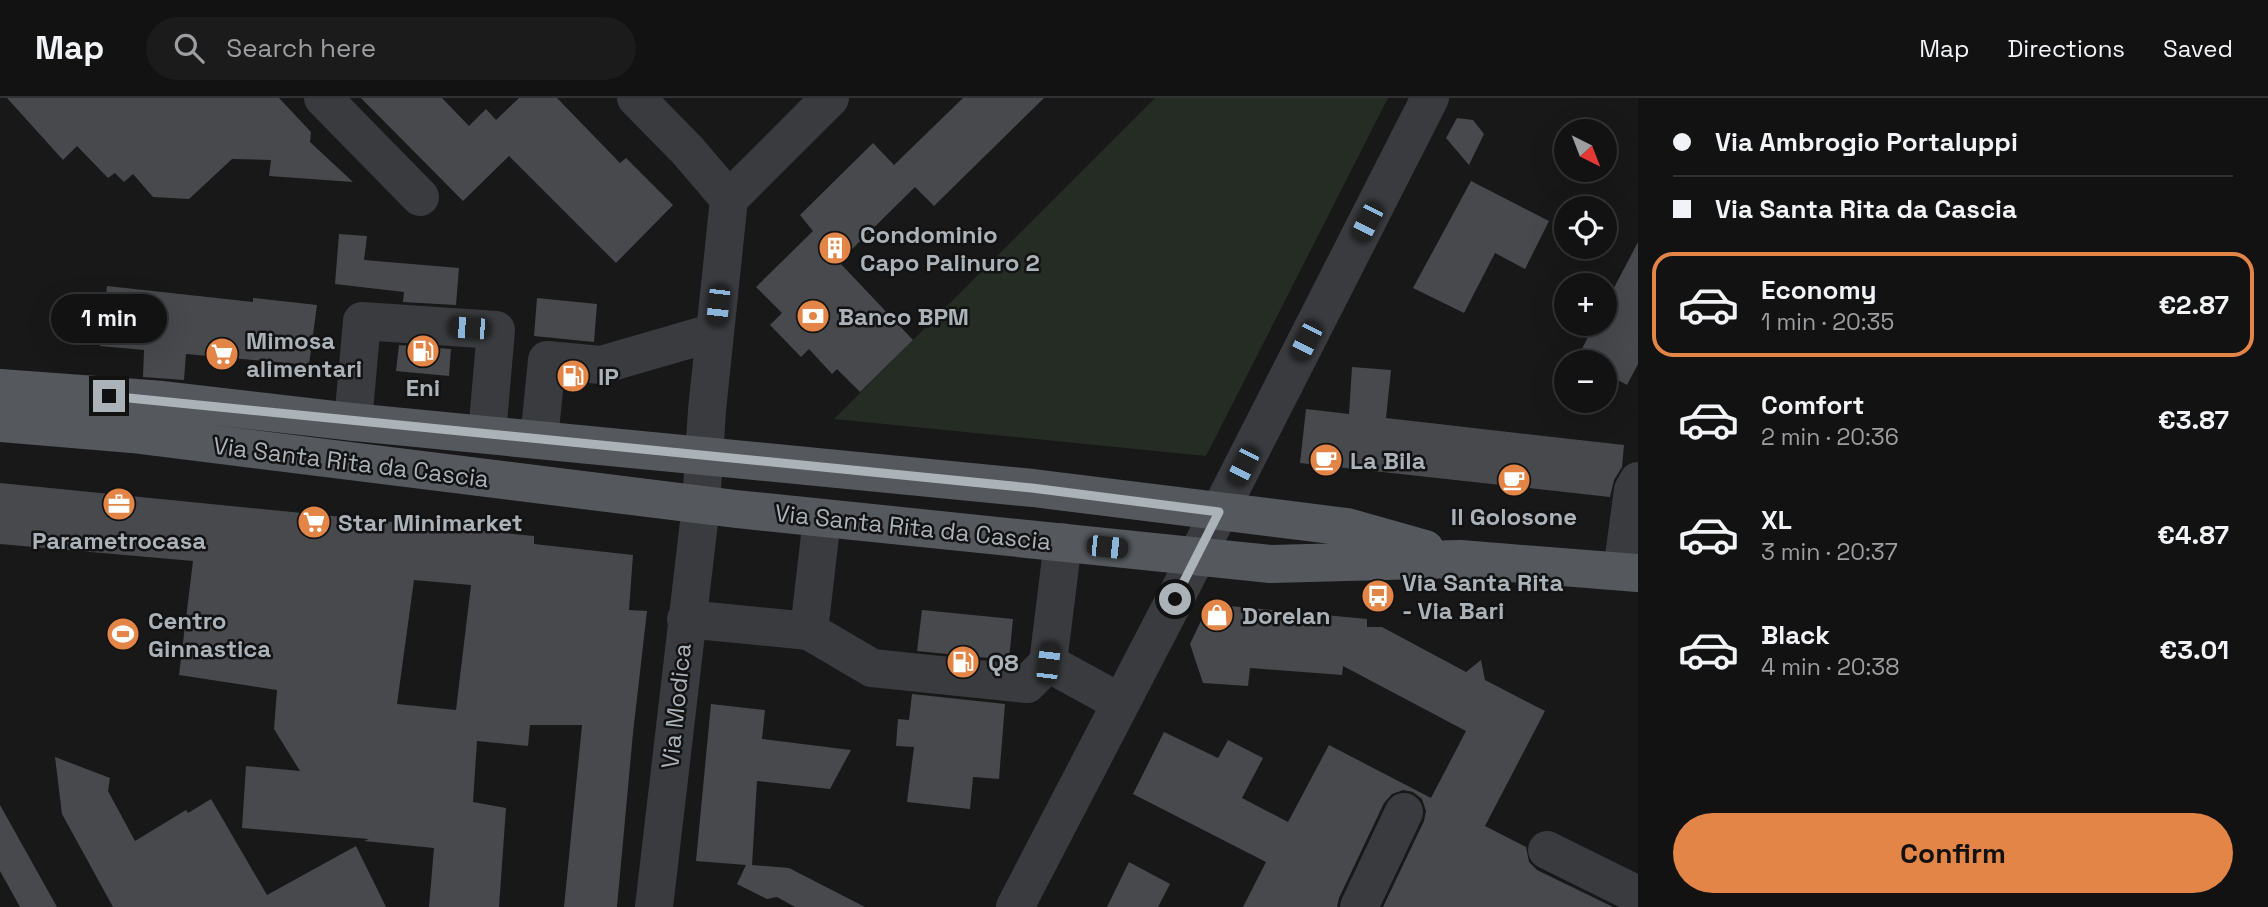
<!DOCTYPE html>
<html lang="en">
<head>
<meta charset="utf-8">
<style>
	body { margin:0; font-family:"Space Grotesk",sans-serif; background:#1b1b1c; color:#f1f3f6; height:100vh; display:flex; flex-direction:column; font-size:26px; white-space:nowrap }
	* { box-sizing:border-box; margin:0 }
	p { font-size:23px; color:#9c9ea0 }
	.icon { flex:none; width:38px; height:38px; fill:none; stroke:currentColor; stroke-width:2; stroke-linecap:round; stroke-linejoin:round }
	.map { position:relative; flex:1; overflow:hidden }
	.drawer { display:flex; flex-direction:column; background:#121213; width:630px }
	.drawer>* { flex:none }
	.hud { display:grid; align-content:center; height:154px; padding:0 35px; background:#121213 }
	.needle { width:46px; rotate:138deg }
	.fabs { position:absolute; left:1554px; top:21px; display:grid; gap:14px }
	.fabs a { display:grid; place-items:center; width:63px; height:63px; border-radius:50%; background:#121213; box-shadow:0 7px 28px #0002,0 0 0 2px #313233; font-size:35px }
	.end { position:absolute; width:32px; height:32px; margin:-16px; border:9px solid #abb2b8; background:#111; box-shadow:0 0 0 4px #111 }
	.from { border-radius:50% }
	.bubble { position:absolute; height:49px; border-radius:24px; background:#121213; box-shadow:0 7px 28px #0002,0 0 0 2px #313233; font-size:23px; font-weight:700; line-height:49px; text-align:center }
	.car { position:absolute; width:21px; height:42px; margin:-21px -10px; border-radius:9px; box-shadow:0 0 5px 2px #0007; background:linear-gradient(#222 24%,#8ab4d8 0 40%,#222 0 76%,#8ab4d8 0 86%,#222 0) }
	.hud b { display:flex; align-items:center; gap:24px; height:66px; font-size:26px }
	.hud b+b { border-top:2px solid #313233 }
	.hud i { width:18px; height:18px; background:#f1f3f6 }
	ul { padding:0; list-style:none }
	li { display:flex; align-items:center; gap:21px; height:105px; margin:0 14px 10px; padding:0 21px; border:4px solid transparent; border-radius:21px }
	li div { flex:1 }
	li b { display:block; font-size:26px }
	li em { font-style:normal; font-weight:700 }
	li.active { border-color:#e38546 }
	li>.icon { width:63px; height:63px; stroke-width:1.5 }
	.button { display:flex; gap:14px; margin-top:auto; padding:14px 35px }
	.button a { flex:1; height:80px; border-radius:42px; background:#e38546; color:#111; font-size:28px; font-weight:700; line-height:80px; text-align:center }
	header { display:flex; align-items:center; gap:42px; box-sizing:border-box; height:98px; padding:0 35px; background:#121213; border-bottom:2px solid #313233 }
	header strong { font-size:33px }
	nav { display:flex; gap:38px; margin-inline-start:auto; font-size:24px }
	.search { width:490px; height:63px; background:#1b1b1c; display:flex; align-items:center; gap:18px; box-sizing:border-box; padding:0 24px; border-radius:38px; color:#9c9ea0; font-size:26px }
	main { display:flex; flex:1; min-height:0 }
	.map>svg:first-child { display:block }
</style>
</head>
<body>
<header>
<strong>Map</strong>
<div class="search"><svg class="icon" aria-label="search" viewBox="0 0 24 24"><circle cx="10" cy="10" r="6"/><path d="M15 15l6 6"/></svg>Search here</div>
<nav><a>Map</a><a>Directions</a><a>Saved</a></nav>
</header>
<main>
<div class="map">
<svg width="1638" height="809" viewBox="0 0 1638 809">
	<rect width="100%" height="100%" fill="#181819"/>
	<!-- green -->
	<path fill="#252c24" d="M 1155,0 L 1388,0 L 1206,358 L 834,321 Z"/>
	<!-- building -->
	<path fill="#47494c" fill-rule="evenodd" d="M 7,0 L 279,0 L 311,34 L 310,44 L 353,84 L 269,78 L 271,62 L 232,61 L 189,101 L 153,99 L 133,76 L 124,84 L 115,75 L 108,80 L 77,48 L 63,62 Z
		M 361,0 L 442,0 L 469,28 L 486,11 L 496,22 L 519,0 L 557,0 L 620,65 L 626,60 L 673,107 L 616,165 L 509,58 L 463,103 Z
		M 963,0 L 1044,0 L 934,108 L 915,89 L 839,164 L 913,242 L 860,294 L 837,271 L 832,276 L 809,251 L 801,259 L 770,227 L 782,215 L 756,189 L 813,133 L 800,117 L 873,45 L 894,67 Z
		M 1457,20 L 1473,22 L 1484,36 L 1469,67 L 1446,40 Z
		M 1471,83 L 1549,123 L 1525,171 L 1495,155 L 1464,215 L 1413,190 Z
		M 339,136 L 367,138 L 364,162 L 459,170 L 456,207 L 403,204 L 404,194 L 335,186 Z
		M 1638,144 L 1638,266 L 1627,287 L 1605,275 L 1605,264 L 1575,264 L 1595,226 L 1605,226 L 1605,207 Z
		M 107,188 L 253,204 L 253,200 L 317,207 L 309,267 L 186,256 L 184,282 L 143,279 L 144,252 L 100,248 Z
		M 537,200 L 597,206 L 594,244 L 534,238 Z
		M 399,247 L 451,251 L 449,278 L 396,273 Z
		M 1352,269 L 1391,272 L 1386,320 L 1624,347 L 1622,369 L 1614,382 L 1610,399 L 1300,365 L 1306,311 L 1349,316 Z
		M 0,385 L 534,438 L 534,446 L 633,457 L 629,512 L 647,513 L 633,635 L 617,809 L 564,809 L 582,627 L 530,627 L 528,648 L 477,643 L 473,704 L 506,710 L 499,809 L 429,809 L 434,750 L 364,743 L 369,741 L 242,730 L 246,668 L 300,673 L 274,631 L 277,592 L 179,577 L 193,463 L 0,446 ZM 414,482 L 471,487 L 456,612 L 397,606 Z
		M 1209,506 L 1367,521 L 1367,529 L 1382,529 L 1466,574 L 1481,562 L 1485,582 L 1545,613 L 1485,728 L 1526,749 L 1529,764 L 1537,772 L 1613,809 L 1383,809 L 1424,723 L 1426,713 L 1422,701 L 1413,694 L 1403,692 L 1392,696 L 1384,705 L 1339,800 L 1337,809 L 1243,809 L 1266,764 L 1133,696 L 1164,634 L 1218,660 L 1228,642 L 1263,660 L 1242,700 L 1288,724 L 1329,647 L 1431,700 L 1466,633 L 1343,568 L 1342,577 L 1250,570 L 1248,588 L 1203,585 L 1190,546 Z
		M 922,512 L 1013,521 L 1009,562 L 917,553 Z
		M 912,596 L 1005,606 L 999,681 L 973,679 L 970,711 L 907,704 L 914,649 L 896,648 L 898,621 L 909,622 Z
		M 711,606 L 765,612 L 762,641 L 851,652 L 830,691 L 757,683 L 752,767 L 789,770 L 865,809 L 795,809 L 777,799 L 767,801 L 737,786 L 746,767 L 696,763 Z
		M 55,659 L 110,680 L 108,693 L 135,743 L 186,712 L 188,715 L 211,701 L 267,797 L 356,748 L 386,809 L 113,809 L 62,716 Z
		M 0,707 L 57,809 L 20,809 L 0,773 Z
		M 1129,764 L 1170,786 L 1158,809 L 1107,809 Z"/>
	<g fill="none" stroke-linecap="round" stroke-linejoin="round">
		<!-- minor -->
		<path stroke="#393b3e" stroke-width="38" d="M 323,0 L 420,99
			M 636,0 L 688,53 L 729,101
			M 353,324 L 362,223 L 496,232 L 487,336
			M 539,342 L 547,262 L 601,267 L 715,234
			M 822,420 L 809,533 L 872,570 L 1027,586 L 1048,565 L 1063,444
			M 1622,473 L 1633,392 L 1638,383
			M 686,521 L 809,533
			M 1048,565 L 1121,605
			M 1547,752 L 1638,797
			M 654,809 L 701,407 L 707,312 L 729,101 L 830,0
			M 1015,809 L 1175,501 L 1430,0
			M 1359,809 L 1404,714"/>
		<!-- major -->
		<path stroke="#55595d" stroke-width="38" d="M 0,290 L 163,302 L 353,324 L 1033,390 L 1347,429 L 1425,451
			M 0,325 L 132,336 L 736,411 L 1271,466 L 1460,461 L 1638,475"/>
	</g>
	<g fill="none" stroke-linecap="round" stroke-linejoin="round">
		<!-- route -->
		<path stroke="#abb2b8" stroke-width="9" d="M 109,298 L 1032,390 L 1219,414 L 1175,501"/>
	</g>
	<!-- icons -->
	<defs>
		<symbol id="building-disc" viewBox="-11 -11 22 22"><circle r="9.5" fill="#e38546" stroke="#131314"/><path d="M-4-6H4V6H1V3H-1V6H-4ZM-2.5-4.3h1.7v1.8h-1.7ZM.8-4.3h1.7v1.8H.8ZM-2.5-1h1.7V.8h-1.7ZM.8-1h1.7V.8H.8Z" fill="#fff"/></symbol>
		<symbol id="bank-disc" viewBox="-11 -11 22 22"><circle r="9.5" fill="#e38546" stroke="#131314"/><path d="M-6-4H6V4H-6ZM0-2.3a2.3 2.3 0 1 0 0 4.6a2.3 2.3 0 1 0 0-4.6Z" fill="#fff"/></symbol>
		<symbol id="fuel-disc" viewBox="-11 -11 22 22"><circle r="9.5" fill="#e38546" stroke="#131314"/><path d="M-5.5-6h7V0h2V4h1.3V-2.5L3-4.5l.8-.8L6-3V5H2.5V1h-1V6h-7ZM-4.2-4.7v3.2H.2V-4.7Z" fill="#fff"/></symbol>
		<symbol id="supermarket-disc" viewBox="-11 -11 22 22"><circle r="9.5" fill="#e38546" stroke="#131314"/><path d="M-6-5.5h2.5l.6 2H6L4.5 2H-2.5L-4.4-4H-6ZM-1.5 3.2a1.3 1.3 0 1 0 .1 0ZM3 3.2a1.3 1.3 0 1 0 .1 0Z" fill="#fff"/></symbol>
		<symbol id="cafe-disc" viewBox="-11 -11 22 22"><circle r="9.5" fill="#e38546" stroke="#131314"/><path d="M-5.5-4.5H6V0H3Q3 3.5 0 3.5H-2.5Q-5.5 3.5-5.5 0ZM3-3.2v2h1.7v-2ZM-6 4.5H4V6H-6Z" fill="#fff"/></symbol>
		<symbol id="office-disc" viewBox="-11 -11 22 22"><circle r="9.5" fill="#e38546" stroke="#131314"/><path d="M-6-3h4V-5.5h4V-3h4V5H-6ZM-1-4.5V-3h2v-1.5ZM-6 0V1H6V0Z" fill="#fff"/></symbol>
		<symbol id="bus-disc" viewBox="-11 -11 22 22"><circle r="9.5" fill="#e38546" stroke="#131314"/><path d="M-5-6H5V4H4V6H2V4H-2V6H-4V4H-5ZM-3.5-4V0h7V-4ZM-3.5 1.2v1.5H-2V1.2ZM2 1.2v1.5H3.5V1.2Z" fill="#fff"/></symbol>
		<symbol id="shop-disc" viewBox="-11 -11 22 22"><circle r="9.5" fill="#e38546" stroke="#131314"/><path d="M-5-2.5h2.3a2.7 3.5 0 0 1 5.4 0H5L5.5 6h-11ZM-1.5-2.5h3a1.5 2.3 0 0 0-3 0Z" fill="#fff"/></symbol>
		<symbol id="stadium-disc" viewBox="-11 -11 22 22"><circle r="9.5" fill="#e38546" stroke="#131314"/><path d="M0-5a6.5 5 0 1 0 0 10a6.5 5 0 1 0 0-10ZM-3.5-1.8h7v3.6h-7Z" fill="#fff"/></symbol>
	</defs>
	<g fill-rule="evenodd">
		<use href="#building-disc" x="816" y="131" width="38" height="38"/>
		<use href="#bank-disc" x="794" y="199" width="38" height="38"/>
		<use href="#fuel-disc" x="404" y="234" width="38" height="38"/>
		<use href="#supermarket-disc" x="203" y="237" width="38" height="38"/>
		<use href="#fuel-disc" x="554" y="259" width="38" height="38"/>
		<use href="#cafe-disc" x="1307" y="343" width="38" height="38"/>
		<use href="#cafe-disc" x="1495" y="363" width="38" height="38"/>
		<use href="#office-disc" x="100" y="387" width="38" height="38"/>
		<use href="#supermarket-disc" x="295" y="405" width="38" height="38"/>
		<use href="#bus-disc" x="1359" y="479" width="38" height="38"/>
		<use href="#shop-disc" x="1198" y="498" width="38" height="38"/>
		<use href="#stadium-disc" x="104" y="517" width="38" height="38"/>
		<use href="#fuel-disc" x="944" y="545" width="38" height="38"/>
	</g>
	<g text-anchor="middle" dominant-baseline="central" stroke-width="5" stroke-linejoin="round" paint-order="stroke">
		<!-- poi labels -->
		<g font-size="24" font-weight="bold" fill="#abb2b8" stroke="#131314" text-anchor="start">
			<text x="860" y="136">Condominio<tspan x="860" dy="28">Capo Palinuro 2</tspan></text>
			<text x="838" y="218">Banco BPM</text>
			<text x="246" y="242">Mimosa<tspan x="246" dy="28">alimentari</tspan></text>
			<text x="598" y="278">IP</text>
			<text x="423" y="289" text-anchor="middle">Eni</text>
			<text x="1350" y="362">La Bila</text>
			<text x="1514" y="418" text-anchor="middle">Il Golosone</text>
			<text x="338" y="424">Star Minimarket</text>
			<text x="119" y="442" text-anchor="middle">Parametrocasa</text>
			<text x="1402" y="484">Via Santa Rita<tspan x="1402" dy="28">- Via Bari</tspan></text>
			<text x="1242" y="517">Dorelan</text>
			<text x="148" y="522">Centro<tspan x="148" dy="28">Ginnastica</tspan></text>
			<text x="988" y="564">Q8</text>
		</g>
		<!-- street labels -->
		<g font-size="24" fill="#abb2b8" stroke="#131314">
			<text transform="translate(351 364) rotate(7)">Via Santa Rita da Cascia</text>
			<text transform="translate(913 429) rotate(6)">Via Santa Rita da Cascia</text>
			<text transform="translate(676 608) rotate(-84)">Via Modica</text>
		</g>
	</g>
</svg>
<div class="fabs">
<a><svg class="needle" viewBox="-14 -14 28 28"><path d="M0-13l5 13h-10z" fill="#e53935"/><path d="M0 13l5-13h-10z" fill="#9c9ea0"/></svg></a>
<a><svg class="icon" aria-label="locate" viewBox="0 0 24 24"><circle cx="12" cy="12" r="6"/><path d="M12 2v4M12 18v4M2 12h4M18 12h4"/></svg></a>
<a>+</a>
<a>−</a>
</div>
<i class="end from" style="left:1175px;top:501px"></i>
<i class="end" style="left:109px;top:298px"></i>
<div class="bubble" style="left:51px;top:196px;width:116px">1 min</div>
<i class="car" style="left:1367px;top:124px;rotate:207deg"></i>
<i class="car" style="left:718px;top:207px;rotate:186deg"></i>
<i class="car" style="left:469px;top:230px;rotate:274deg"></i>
<i class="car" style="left:1306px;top:243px;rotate:207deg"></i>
<i class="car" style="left:1243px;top:368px;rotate:207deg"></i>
<i class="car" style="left:1107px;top:449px;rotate:96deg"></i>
<i class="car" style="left:1048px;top:565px;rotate:7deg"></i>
</div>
<section class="drawer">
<div class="hud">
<b><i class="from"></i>Via Ambrogio Portaluppi</b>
<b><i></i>Via Santa Rita da Cascia</b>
</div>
<ul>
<li class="active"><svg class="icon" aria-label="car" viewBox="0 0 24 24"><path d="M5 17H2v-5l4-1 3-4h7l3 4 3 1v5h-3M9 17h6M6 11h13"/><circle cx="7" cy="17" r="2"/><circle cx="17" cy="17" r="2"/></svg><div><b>Economy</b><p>1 min · 20:35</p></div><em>€2.87</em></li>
<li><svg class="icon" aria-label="car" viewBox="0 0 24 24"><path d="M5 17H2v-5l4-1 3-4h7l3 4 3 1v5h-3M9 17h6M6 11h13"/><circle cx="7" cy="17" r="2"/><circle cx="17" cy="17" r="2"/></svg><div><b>Comfort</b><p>2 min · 20:36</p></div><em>€3.87</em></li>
<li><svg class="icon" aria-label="car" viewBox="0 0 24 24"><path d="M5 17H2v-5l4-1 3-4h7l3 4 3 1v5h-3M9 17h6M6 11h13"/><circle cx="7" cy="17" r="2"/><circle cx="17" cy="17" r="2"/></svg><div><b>XL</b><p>3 min · 20:37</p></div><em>€4.87</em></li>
<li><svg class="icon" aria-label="car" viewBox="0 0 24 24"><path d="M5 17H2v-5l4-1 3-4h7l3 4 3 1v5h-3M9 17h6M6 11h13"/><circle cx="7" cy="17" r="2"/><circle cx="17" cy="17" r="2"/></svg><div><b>Black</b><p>4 min · 20:38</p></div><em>€3.01</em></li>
</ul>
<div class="button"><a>Confirm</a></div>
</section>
</main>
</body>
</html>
